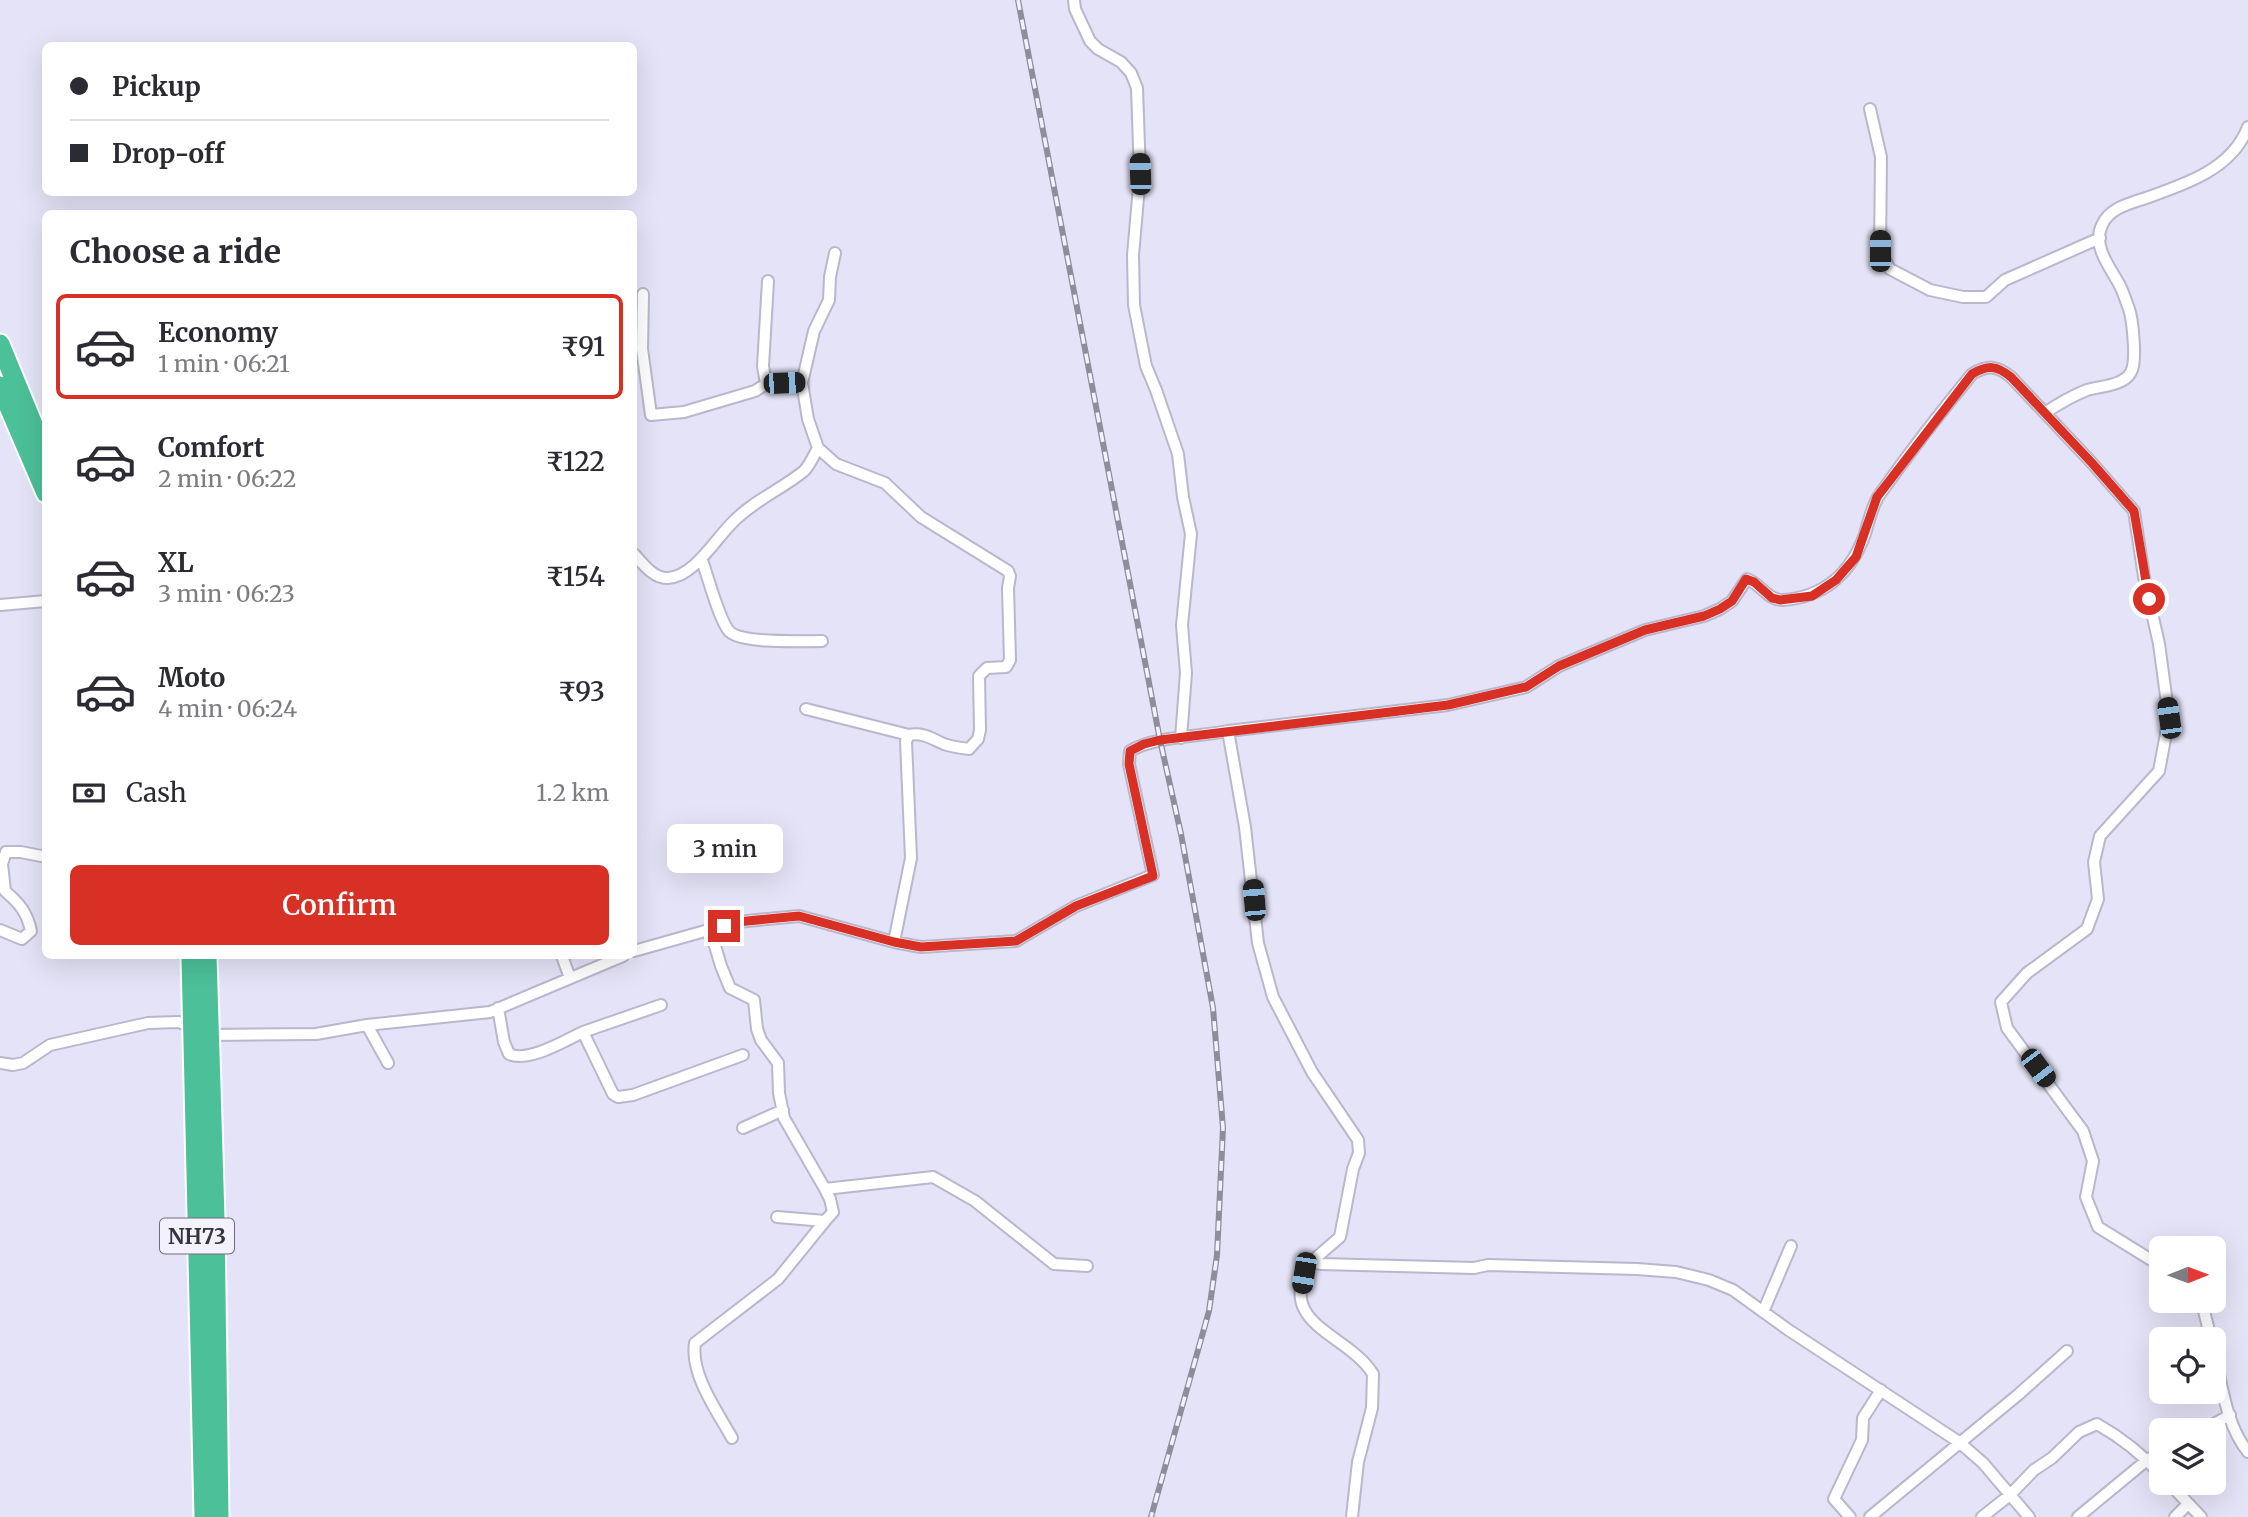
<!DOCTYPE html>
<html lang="en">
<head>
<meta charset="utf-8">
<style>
	body { margin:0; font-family:Merriweather,serif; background:#f7f7f7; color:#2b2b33; height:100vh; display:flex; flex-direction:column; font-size:26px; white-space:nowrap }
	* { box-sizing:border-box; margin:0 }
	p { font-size:23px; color:#7c7c81 }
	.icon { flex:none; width:38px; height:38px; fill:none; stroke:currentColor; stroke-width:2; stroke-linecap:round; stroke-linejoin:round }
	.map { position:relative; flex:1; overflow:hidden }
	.panel { position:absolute; left:42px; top:210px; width:595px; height:749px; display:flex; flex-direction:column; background:#fff; border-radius:10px; box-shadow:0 7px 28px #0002 }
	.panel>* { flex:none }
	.hud { position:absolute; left:42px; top:42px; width:595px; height:154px; border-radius:10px; box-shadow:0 7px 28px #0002; display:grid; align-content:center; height:154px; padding:0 28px; background:#fff }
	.needle { width:46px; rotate:89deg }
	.buttons { position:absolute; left:2149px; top:1236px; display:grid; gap:14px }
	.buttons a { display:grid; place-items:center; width:77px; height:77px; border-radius:10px; background:#fff; box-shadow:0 7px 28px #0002; font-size:35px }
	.end { position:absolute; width:32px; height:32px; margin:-16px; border:9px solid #d93025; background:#fff; box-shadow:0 0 0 4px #fff }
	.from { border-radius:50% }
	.bubble { position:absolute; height:49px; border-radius:10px; background:#fff; box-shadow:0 7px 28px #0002; font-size:23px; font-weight:600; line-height:49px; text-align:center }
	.car { position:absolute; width:21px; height:42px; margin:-21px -10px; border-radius:9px; box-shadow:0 0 5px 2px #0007; background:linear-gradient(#222 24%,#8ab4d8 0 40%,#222 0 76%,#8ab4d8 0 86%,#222 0) }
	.hud b { display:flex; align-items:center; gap:24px; height:66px; font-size:26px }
	.hud b+b { border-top:2px solid #e1e1e2 }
	.hud i { width:18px; height:18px; background:#2b2b33 }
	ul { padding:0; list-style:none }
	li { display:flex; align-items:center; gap:21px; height:105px; margin:0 14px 10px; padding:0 14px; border:4px solid transparent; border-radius:10px }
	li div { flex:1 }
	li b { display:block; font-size:26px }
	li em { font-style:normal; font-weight:600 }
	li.current { border-color:#d93025 }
	li>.icon { width:63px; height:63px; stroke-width:1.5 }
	h2 { padding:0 28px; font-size:32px; line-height:84px }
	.pay { display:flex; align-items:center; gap:18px; height:77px; padding:0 28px; font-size:26px }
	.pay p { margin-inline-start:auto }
	.action { display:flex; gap:14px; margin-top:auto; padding:14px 28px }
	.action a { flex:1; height:80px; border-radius:10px; background:#d93025; color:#fff; font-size:28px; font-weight:600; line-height:80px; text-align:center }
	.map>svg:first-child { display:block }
</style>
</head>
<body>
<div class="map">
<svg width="2248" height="1517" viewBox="0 0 2248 1517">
	<rect width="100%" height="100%" fill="#e4e3f7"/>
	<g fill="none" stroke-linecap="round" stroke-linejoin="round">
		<defs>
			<path id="street" d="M 1074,0 L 1075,9 L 1090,41 L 1098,49 L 1121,62 L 1131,73 L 1137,88 L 1140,175 L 1133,255 L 1134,305 L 1146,366 L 1156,390 L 1178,454 L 1183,497 L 1191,534 L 1182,625 L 1186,673 L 1181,738
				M 1870,109 L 1881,157 L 1880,251 L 1890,269 L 1930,290 L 1963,297 L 1986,297 L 2005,280 L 2100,238
				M 835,253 L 830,277 L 829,300 L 814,331 L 802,383 L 808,419 L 818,448 L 836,464 L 885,483 L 921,517 L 1008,571 L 1010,576 L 1008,588 L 1010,660 L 1006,667 L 987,668 L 979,676 L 980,730 L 978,739 L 969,749 C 961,748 952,747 944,744 C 932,739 923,732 909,735 L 906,741 L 911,858 L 894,942
				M 643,294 L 642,349 L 651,415 L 684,412 L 755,391 L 766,384 L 802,383
				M 766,384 L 763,366 L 768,281
				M 2045,413 C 2058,404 2072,396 2087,390 C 2100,386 2124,386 2131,372 C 2135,365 2134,354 2134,346 C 2133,333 2133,321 2129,309 C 2126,301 2123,291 2119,284 C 2110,267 2092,246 2102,225 C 2109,208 2131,203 2146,198 C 2186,184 2232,169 2248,127
				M 634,554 C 643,564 654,579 668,578 C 694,577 716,538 733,522 C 753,501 782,489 804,471 C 810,465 814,455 818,448
				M 702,560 C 707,574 720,623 730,632 C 744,644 803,641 822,641
				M 0,605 L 46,601
				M 806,709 L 909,735
				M 710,929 L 721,966 L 730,988 L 754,1000 L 757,1029 L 761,1040 L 778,1063 L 779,1093 L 784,1118 L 825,1189 L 830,1199 L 833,1212 L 825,1221 L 777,1217
				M 0,930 L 22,939 L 31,931 C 27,912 19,903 5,891 L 2,864 L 6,852 L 21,852 L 46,857
				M 634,951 L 737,922 L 799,916 L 894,942 L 921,947 L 1016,941 L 1076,906 L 1153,875 L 1129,764 L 1130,751 C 1155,736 1198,737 1228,731
				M 562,956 L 570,978
				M 498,1008 L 504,1042 L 509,1054 C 528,1063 564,1041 583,1032 L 613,1094 L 618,1097 L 633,1095 L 743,1055
				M 367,1025 L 388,1063
				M 583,1032 L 661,1005
				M 0,1063 L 13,1065 L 23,1063 L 50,1045 L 148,1023 L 179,1022 L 210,1035 L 316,1034 L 367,1025 L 490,1012 L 623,956
				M 743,1128 L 783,1110
				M 825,1189 L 933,1177 L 975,1201 L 1054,1264 L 1087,1266
				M 1311,1262 C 1273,1325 1348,1333 1373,1374 L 1372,1408 L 1358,1462 L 1352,1517
				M 2194,1300 L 2204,1311 L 2211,1339
				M 1763,1312 L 1791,1246
				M 2214,1351 C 2222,1385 2226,1425 2248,1452
				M 2203,1430 L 2230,1415
				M 732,1438 C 717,1411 690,1374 695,1343 L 778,1279 L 825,1221
				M 2168,1482 L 2201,1517
				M 1850,1517 L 1834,1499 L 1862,1440 L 1863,1418 L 1881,1390
				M 1870,1517 L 2019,1394 L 2067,1351
				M 1982,1517 L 2010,1495 L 2034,1470 L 2052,1458 L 2079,1432 L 2097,1424 C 2122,1438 2142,1454 2161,1475
				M 2029,1517 L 1983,1463 L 1959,1442 L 1787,1329 L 1733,1290 L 1709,1280 L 1676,1272 L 1637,1269 L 1488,1265 L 1474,1268 L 1321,1264 L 1311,1262 L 1340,1237 L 1353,1169 L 1359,1153 L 1358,1140 L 1312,1072 L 1273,997 L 1258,943 L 1245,827 L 1228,731 L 1448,705 L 1526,687 L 1559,666 L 1645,630 L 1704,616 L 1720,609 L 1732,601 L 1747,579 C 1761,584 1767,600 1783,600 C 1825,597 1851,573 1865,534 C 1869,521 1872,505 1880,494 C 1909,453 1940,413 1972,374 C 1988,365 1996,365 2011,377 L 2092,463 L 2134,511 L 2144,577 L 2159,644 L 2169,718 L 2159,771 L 2100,836 L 2094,862 L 2098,899 L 2087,929 L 2027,973 L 2001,1002 L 2007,1028 L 2083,1131 L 2093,1161 L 2086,1197 L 2098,1227 L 2161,1266
				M 2078,1517 L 2147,1460 L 2161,1452
				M 2175,1517 L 2188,1504"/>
			<path id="highway" d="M 0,344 L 46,456
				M 0,386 L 46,493
				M 191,956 L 204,1517
				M 207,956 L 215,1218 L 219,1517"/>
		</defs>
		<!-- street casing -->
		<use href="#street" stroke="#b9b7cb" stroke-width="14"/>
		<!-- highway casing -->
		<use href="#highway" stroke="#fff" stroke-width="23"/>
		<!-- street -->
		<use href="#street" stroke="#fff" stroke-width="10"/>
		<!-- highway -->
		<use href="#highway" stroke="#4cc098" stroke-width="19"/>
		<defs>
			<path id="rail" d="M 1018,0 L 1160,740 L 1181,834 L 1213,1008 L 1223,1128 L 1217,1255 L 1209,1311 L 1151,1517"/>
		</defs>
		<!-- rail casing -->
		<use href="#rail" stroke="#8d8d9b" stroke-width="6"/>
		<!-- rail -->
		<use href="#rail" stroke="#f2f1fd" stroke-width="3.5" stroke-dasharray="10" stroke-linecap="butt"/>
	</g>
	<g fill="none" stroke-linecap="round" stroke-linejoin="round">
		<!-- route -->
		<path stroke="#d93025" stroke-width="9" d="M 724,926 L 737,922 L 799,916 L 894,942 L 921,947 L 1016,941 L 1076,906 L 1153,876 L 1129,764 L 1130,751 L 1144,744 L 1160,740 L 1448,705 L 1526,687 L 1559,666 L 1645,630 L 1704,616 L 1720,609 L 1732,601 L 1746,579 L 1754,582 L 1772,598 L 1780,600 L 1812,596 L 1836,580 L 1856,557 L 1877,497 L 1972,374 C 1988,365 1996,365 2011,377 L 2092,463 L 2134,511 L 2149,599"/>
	</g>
	<g text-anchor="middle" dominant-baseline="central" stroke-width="7" stroke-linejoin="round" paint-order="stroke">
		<!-- shield labels -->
		<rect fill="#f2f1fd" stroke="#6e6d77" stroke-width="2" x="160" y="1218.5" width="74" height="35" rx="5"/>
		<g font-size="21" font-weight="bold" fill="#35353d">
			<text x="197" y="1236">NH73</text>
		</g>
	</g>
</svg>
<div class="buttons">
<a><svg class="needle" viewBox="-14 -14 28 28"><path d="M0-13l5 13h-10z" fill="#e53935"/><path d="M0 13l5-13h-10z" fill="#7c7c81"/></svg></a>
<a><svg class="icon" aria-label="locate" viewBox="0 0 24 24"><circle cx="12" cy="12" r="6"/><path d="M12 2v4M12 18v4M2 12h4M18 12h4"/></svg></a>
<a><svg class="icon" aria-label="layers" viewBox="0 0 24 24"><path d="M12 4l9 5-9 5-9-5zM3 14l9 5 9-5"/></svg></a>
</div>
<i class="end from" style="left:2149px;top:599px"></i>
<i class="end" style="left:724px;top:926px"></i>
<div class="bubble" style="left:667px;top:824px;width:116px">3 min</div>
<i class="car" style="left:1140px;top:174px;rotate:358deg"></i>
<i class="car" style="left:1880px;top:251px;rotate:0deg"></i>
<i class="car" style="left:784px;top:383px;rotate:88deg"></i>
<i class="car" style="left:2169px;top:718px;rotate:352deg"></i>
<i class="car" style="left:1254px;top:900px;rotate:355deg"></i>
<i class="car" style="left:2038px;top:1068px;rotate:143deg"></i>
<i class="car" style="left:1304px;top:1273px;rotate:189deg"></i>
<div class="hud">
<b><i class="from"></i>Pickup</b>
<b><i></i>Drop-off</b>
</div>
<section class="panel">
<h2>Choose a ride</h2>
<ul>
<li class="current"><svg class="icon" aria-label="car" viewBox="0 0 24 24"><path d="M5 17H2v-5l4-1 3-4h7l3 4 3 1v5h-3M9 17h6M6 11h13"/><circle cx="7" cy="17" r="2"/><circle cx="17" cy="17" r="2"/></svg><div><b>Economy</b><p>1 min · 06:21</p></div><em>₹91</em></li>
<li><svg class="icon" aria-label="car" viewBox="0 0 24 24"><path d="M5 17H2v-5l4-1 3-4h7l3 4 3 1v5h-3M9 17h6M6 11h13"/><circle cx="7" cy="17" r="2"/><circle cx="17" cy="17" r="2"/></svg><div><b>Comfort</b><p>2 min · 06:22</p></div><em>₹122</em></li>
<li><svg class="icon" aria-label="car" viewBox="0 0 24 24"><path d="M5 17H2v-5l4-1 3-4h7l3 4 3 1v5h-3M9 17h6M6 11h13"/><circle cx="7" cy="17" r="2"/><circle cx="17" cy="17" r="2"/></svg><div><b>XL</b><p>3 min · 06:23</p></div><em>₹154</em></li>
<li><svg class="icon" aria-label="car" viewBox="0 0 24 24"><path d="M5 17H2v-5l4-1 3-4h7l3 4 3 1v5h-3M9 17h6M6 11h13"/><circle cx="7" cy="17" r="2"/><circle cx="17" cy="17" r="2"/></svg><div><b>Moto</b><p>4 min · 06:24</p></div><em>₹93</em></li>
</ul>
<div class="pay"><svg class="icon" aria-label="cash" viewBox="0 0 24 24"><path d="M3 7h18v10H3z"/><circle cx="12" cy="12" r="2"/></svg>Cash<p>1.2 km</p></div>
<div class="action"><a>Confirm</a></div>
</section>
</div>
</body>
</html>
